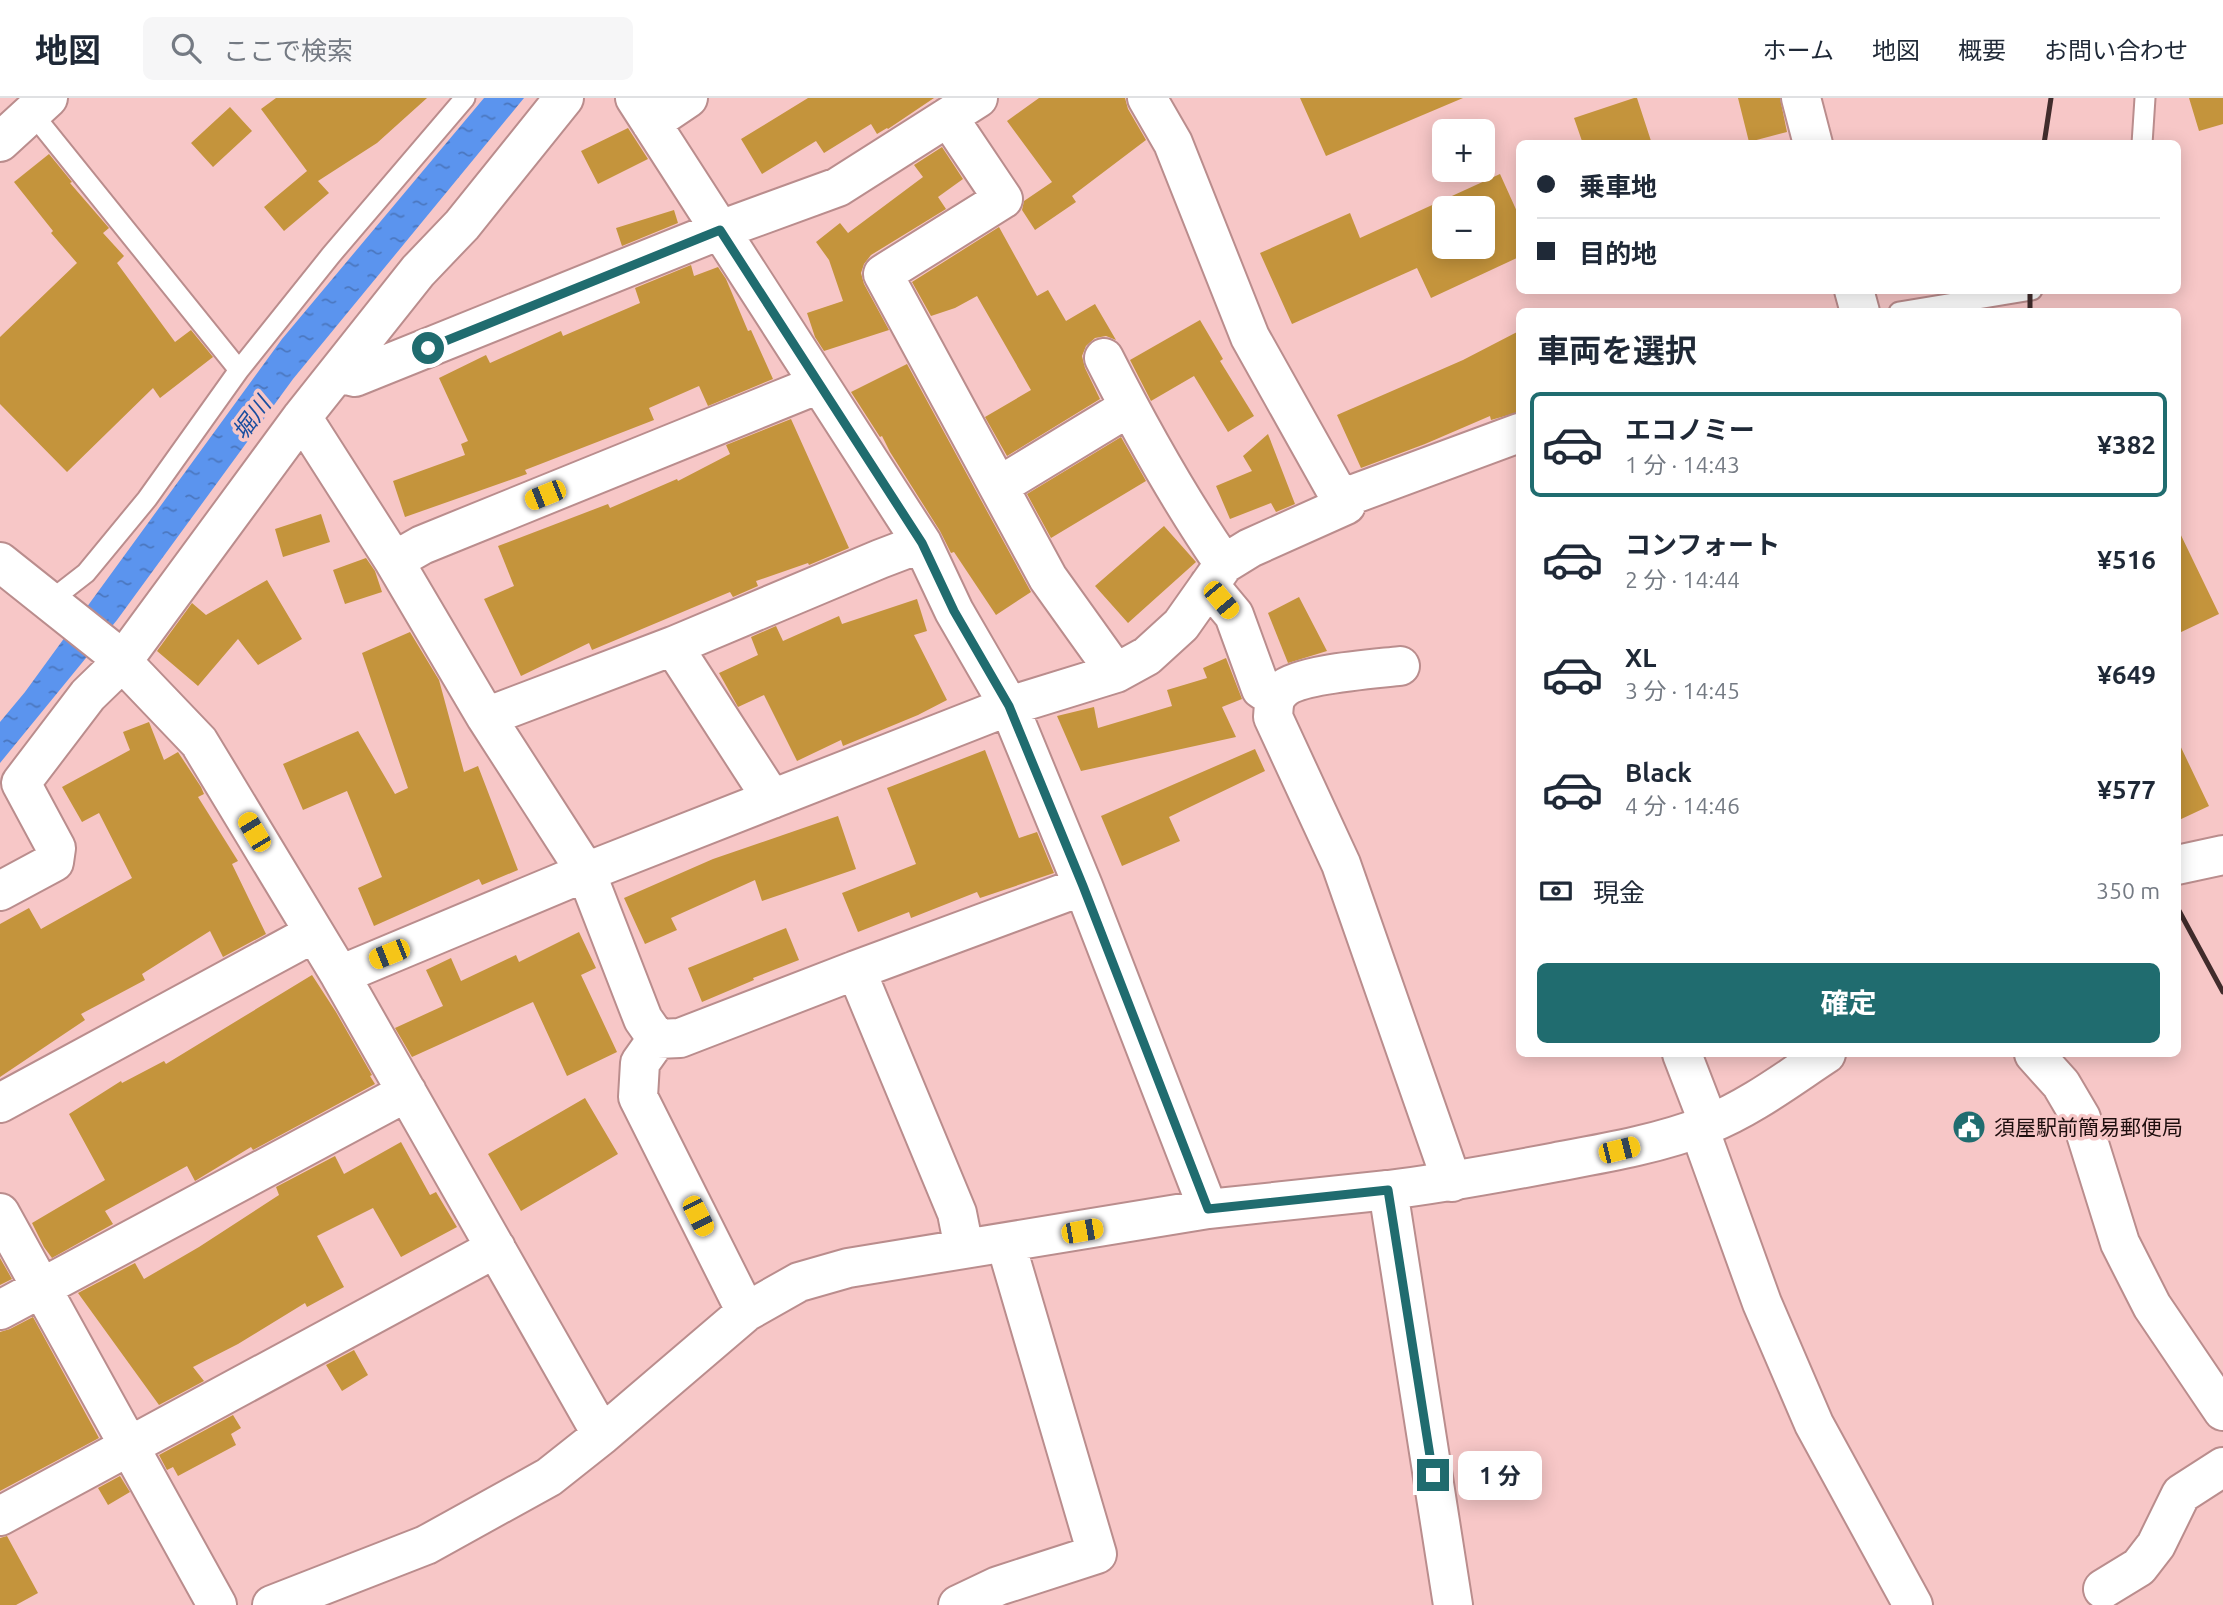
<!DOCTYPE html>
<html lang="ja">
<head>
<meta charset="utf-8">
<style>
	body { margin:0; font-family:Ubuntu,"Noto Sans JP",sans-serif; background:#f6f6f7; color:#1f2937; height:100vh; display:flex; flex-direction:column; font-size:26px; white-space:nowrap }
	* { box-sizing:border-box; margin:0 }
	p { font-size:23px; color:#747a83 }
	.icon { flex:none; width:38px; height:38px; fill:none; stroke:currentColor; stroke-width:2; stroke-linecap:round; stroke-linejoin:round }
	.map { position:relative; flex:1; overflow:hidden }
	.sheet { position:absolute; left:1516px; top:210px; width:665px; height:749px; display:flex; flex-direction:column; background:#fff; border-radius:10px; box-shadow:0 4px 18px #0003 }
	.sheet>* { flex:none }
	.top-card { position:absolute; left:1516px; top:42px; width:665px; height:154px; border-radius:10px; box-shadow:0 4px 18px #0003; display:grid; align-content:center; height:154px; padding:0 21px; background:#fff }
	.tools { position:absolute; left:1432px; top:21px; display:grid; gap:14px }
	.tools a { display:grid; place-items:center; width:63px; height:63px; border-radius:10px; background:#fff; box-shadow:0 4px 18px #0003; font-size:35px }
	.end { position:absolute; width:32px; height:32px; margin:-16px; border:9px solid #206c6f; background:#fff; box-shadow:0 0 0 4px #fff }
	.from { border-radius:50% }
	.bubble { position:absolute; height:49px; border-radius:10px; background:#fff; box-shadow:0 4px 18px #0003; font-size:23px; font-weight:700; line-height:49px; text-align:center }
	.car { position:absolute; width:21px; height:42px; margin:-21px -10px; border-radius:9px; box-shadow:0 0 5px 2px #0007; background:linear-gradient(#f5c518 24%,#345 0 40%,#f5c518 0 76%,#345 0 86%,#f5c518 0) }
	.top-card b { display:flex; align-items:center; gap:24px; height:66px; font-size:26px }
	.top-card b+b { border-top:2px solid #e0e1e3 }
	.top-card i { width:18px; height:18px; background:#1f2937 }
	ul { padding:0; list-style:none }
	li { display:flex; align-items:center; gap:21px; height:105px; margin:0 14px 10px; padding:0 7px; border:4px solid transparent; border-radius:10px }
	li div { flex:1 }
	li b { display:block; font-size:26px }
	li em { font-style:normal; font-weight:700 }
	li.active { border-color:#206c6f }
	li>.icon { width:63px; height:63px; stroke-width:1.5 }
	h2 { padding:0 21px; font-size:32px; line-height:84px }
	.pay { display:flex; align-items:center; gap:18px; height:77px; padding:0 21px; font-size:26px }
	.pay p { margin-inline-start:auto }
	.cta { display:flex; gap:14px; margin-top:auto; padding:14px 21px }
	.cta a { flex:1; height:80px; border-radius:10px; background:#206c6f; color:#fff; font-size:28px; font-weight:700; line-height:80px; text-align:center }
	header { display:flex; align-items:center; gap:42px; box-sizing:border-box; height:98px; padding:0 35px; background:#fff; border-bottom:2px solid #e0e1e3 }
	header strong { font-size:33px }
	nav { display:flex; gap:38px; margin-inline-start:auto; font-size:24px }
	.search { width:490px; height:63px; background:#f6f6f7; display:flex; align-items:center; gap:18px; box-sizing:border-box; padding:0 24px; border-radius:10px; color:#747a83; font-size:26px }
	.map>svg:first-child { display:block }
</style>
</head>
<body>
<header>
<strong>地図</strong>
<div class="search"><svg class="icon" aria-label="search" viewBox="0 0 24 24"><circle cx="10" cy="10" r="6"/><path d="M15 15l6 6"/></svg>ここで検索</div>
<nav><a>ホーム</a><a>地図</a><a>概要</a><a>お問い合わせ</a></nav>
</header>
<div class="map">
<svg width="2223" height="1507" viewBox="0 0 2223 1507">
	<defs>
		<pattern id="water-ripples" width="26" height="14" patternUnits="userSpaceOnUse" patternTransform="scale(1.75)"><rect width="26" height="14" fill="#5b94ee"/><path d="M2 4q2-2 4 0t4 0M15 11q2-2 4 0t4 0" fill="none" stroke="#4b77bf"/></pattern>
	</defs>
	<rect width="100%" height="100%" fill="#f7c7c7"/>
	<!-- water -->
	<path fill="url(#water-ripples)" d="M 484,0 L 524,0 L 293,281 L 117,522 L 0,665 L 0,624 L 25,594 L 282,241 Z"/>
	<!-- building -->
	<path fill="#c4943c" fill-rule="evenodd" d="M 276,0 L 427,0 L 377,45 L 318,83 L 329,95 L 284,133 L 264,109 L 307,73 L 261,11 Z
		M 808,0 L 934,0 L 888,31 L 887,30 L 877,36 L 871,26 L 824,55 L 816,43 L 762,76 L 741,41 Z
		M 1039,0 L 1125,0 L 1128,11 L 1146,42 L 1072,98 L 1076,104 L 1035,132 L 1022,112 L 1024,103 L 1052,84 L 1007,23 Z
		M 1300,0 L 1463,0 L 1326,58 Z
		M 1634,0 L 1637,0 L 1652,46 L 1583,46 L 1574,20 Z
		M 1738,0 L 1780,0 L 1787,34 L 1749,44 Z
		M 2189,0 L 2223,0 L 2223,26 L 2199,33 Z
		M 230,9 L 252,33 L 213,69 L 191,45 Z
		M 628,30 L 648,61 L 598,86 L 581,53 Z
		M 942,49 L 963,81 L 938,99 L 946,111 L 871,157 L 864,166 L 861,175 L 864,186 L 889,232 L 824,253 L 815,239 L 807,215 L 843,203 L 829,162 L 816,144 L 840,125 L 848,135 L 923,79 L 914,67 Z
		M 49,56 L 72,84 L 70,85 L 109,130 L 103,135 L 124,158 L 117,165 L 175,244 L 191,232 L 213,259 L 160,300 L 153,290 L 67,374 L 0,306 L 0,239 L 77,165 L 51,135 L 53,133 L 14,84 Z
		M 1500,76 L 1519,118 L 1519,159 L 1431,200 L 1417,170 L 1292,226 L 1260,155 L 1350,115 L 1360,140 ZM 1444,110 L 1482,110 L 1482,149 L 1444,149 Z
		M 674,112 L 678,125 L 622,148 L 616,130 Z
		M 999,129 L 1037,198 L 1048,192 L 1066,223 L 1095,206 L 1116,242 L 1106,238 L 1095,240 L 1086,248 L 1082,258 L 1085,270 L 1100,301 L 1007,358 L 985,319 L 1031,292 L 977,198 L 955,210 L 931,218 L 912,184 Z
		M 691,167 L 694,178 L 718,169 L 726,181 L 748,233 L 751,232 L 773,281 L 708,308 L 699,288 L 649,310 L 654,322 L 525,372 L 527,376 L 405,419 L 393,383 L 465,357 L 461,346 L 468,343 L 439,280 L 486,257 L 490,265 L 561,233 L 563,238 L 640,205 L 635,190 Z
		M 1200,222 L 1223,261 L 1220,263 L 1254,318 L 1228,334 L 1194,278 L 1151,303 L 1130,262 Z
		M 1519,233 L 1519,314 L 1491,322 L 1490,318 L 1425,346 L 1361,370 L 1337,317 L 1463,262 Z
		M 907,266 L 1031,494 L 996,517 L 954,454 L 951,455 L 940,433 L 890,354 L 882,338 L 880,339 L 851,294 Z
		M 791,321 L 849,450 L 809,467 L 808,465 L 756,483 L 758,488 L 733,499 L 730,494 L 592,552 L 589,545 L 521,578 L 484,501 L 514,488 L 498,448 L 608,406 L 610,410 L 677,381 L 678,383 L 730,356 L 726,347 Z
		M 1268,336 L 1295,406 L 1276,414 L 1271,405 L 1230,421 L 1216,388 L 1252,373 L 1243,358 Z
		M 1121,339 L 1146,383 L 1051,440 L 1027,396 Z
		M 321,416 L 330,444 L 283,459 L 275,431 Z
		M 1164,428 L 1196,464 L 1128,525 L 1095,488 Z
		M 2177,429 L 2219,516 L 2177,536 Z
		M 366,460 L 375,473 L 382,494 L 345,506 L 333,472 Z
		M 267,482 L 302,541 L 258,567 L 238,541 L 198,588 L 157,553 L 192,505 L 206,517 Z
		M 1299,499 L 1327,553 L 1288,565 L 1268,515 Z
		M 917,501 L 927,533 L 914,537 L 947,602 L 918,617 L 843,648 L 841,642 L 797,663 L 764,597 L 738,609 L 719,575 L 758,557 L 751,539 L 776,528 L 783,543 L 839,518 L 842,526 Z
		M 410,534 L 439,582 L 464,674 L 478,668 L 518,772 L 482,787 L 479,781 L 374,828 L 358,790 L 382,779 L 347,693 L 303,712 L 283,666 L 358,633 L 395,696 L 408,690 L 362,555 Z
		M 1226,560 L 1242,601 L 1222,609 L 1236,639 L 1081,673 L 1057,618 L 1094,609 L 1098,630 L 1172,608 L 1167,592 L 1207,580 L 1203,570 Z
		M 149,624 L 164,662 L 178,654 L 201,689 L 204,696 L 198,699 L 238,763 L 232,766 L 266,836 L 223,859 L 210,833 L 142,876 L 145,882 L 81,916 L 85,922 L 0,979 L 0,826 L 29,810 L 41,831 L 132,780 L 99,715 L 82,724 L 62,689 L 130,652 L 123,634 Z
		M 2177,641 L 2209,708 L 2177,723 Z
		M 1255,651 L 1265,673 L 1169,719 L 1180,743 L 1122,768 L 1101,718 Z
		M 985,652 L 1019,740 L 1037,734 L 1054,775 L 980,800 L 977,794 L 911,820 L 909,814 L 858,834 L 842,795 L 916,766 L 887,690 Z
		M 838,718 L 856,771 L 762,803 L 755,782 L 671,820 L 677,832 L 645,846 L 624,800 L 713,761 Z
		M 786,830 L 799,862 L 753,880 L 754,882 L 702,904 L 688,870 Z
		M 579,834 L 596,870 L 581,877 L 617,954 L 567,978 L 533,904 L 412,959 L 395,930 L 443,908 L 426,872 L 451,860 L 461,883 L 516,857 L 519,864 Z
		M 312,877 L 336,914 L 372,977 L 370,978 L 375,986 L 253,1052 L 251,1049 L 195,1083 L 187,1068 L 105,1113 L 113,1126 L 52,1160 L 44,1149 L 32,1125 L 105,1082 L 69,1016 L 121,983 L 122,985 L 164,963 L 166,966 Z
		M 585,1000 L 618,1056 L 521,1113 L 488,1056 Z
		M 401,1044 L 430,1097 L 436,1094 L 457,1129 L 401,1159 L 373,1110 L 317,1138 L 344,1189 L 307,1209 L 305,1205 L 238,1246 L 193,1269 L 204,1283 L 159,1307 L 78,1195 L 135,1165 L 144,1181 L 199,1149 L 279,1097 L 276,1089 L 335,1058 L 344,1076 Z
		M 0,1160 L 12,1181 L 0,1187 Z
		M 33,1219 L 99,1340 L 0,1393 L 0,1234 L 10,1231 Z
		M 354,1252 L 368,1277 L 342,1293 L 326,1267 Z
		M 233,1317 L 241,1330 L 231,1336 L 236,1347 L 178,1378 L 173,1369 L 167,1372 L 159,1357 Z
		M 120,1378 L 130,1394 L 108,1407 L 98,1390 Z
		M 7,1438 L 38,1495 L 16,1507 L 0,1507 L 0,1440 Z"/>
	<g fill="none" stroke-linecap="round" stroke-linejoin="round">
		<defs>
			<path id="service" d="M 32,15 L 239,272 L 147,401 L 86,475 L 50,503
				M 2142,46 L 2145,0
				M 1899,214 L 2032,192
				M 239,272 L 331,157 L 465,0"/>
			<path id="minor" d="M 635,0 L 922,445 L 954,513 L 1009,608 L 1083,788 L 1208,1111
				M 1147,0 L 1173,45 L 1250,239 L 1334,389 L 1346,399
				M 1801,0 L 1813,46
				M 948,19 L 1003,101 L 883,176 L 1048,480 L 1116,575
				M 651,25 L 688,0
				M 0,44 L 48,0
				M 1854,192 L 1860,214
				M 1104,260 C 1140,331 1179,401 1224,466
				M 338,275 L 355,279 L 720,132 L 838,89 L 978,0
				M 302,319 L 394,463
				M 999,388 L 1129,309
				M 0,464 L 113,554 L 199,644 L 340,877 L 602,1337
				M 1209,487 L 1234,517 L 1261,591 L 1274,600
				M 673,548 L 880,461 L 922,445
				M 1400,568 C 1374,571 1297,576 1281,593 C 1273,601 1274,608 1273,619 L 1341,766 L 1452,1084
				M 486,619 L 394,463 L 422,447 L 819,286
				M 772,701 L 673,548 L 486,619 L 586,774 L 643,921 L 657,941 L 680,940 L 856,872
				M 0,793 L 54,764 L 56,750 L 21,685 L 88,597 L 121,565 L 302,319 L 418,173 L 462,127 L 564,0
				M 340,877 L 586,774 L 1009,608 L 1116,575 L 1147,558 L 1181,527 L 1224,466 L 1250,450 L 1346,407 L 1346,399 L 1519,335
				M 657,941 L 640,965 L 638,999 L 746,1214
				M 1682,956 L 1709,1026
				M 2034,956 L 2061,986 L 2081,1020 L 2120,1145 L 2152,1208 L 2223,1313
				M 0,1005 L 314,835
				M 1699,1030 L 1762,1205 L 1814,1326 L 1913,1507
				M 0,1115 L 217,1507
				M 964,1150 L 957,1115 L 856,872 L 1083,788
				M 0,1212 L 407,994
				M 0,1418 L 496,1150
				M 2103,1491 L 2139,1469 L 2156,1447 L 2181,1396 L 2223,1369
				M 272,1507 L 426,1447 L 549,1379 L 602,1337 L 746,1214 L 799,1184 L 848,1170 L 1208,1111 L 1388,1092
				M 958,1507 L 998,1488 L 1097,1456 L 1006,1146"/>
			<path id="tertiary" d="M 2177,767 L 2223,757
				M 1453,1507 L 1388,1092 C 1447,1085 1504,1074 1562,1063 C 1611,1054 1661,1045 1707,1027 C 1750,1010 1788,981 1826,956"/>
		</defs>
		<!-- service casing -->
		<use href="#service" stroke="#ba8d8d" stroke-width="23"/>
		<!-- minor casing -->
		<use href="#minor" stroke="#ba8d8d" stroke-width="42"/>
		<!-- tertiary casing -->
		<use href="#tertiary" stroke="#ba8d8d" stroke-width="42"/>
		<!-- service -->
		<use href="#service" stroke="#fff" stroke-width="19"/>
		<!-- minor -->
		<use href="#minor" stroke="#fff" stroke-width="38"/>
		<!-- tertiary -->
		<use href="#tertiary" stroke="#fff" stroke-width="38"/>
		<!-- rail -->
		<path stroke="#412c2c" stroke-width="5" d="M 2044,46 L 2051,0
			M 2030,192 L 2030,214
			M 2177,809 L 2223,894"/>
	</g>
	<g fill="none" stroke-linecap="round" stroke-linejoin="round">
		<!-- route -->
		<path stroke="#206c6f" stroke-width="9" d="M 428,250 L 720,132 L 922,445 L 954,513 L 1009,608 L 1083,788 L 1208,1111 L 1388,1092 L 1433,1377"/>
	</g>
	<!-- icons -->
	<defs>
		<symbol id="civic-disc" viewBox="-11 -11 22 22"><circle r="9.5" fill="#206c6f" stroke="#f7c7c7"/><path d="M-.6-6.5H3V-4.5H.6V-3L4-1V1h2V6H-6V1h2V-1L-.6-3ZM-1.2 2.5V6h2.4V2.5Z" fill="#fff"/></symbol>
	</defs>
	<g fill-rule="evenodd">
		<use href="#civic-disc" x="1950" y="1010" width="38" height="38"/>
	</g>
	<g text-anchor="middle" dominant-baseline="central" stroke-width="7" stroke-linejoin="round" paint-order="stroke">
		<!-- poi labels -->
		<g font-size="21" fill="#1e0e0e" stroke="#f7c7c7" text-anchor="start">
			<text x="1994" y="1029">須屋駅前簡易郵便局</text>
		</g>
		<!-- water labels -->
		<g font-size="23" font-style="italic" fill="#1a4e9f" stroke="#f7c7c7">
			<text transform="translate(251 320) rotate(-54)">堀川</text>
		</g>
	</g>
</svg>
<div class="tools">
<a>+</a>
<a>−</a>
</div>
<i class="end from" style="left:428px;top:250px"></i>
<i class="end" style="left:1433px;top:1377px"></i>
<div class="bubble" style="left:1458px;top:1353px;width:84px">1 分</div>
<i class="car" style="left:545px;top:397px;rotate:248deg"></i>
<i class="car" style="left:1221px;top:502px;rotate:140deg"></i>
<i class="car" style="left:254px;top:734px;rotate:329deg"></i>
<i class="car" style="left:389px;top:856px;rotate:248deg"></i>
<i class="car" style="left:1619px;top:1052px;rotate:76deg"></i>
<i class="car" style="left:698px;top:1118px;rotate:153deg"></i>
<i class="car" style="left:1082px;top:1133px;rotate:80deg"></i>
<div class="top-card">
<b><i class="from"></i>乗車地</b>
<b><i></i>目的地</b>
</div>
<section class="sheet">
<h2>車両を選択</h2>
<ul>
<li class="active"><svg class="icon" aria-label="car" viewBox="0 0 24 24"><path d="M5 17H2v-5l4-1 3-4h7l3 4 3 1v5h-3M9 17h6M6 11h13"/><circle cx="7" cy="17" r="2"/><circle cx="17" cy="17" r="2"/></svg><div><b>エコノミー</b><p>1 分 · 14:43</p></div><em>¥382</em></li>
<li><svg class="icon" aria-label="car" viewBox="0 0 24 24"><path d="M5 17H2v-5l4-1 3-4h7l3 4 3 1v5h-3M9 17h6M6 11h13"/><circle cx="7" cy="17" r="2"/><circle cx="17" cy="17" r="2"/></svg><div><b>コンフォート</b><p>2 分 · 14:44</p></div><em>¥516</em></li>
<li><svg class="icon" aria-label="car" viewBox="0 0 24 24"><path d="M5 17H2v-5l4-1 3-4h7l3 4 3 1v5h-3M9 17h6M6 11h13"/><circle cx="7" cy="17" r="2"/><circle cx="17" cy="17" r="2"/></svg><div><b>XL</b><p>3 分 · 14:45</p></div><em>¥649</em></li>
<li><svg class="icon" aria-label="car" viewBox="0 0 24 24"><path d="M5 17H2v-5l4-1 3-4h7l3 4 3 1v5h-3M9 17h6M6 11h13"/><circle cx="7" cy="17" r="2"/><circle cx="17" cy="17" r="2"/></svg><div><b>Black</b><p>4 分 · 14:46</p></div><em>¥577</em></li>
</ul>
<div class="pay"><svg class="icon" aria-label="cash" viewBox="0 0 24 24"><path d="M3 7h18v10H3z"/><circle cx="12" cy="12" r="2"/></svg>現金<p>350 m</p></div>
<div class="cta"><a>確定</a></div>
</section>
</div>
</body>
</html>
